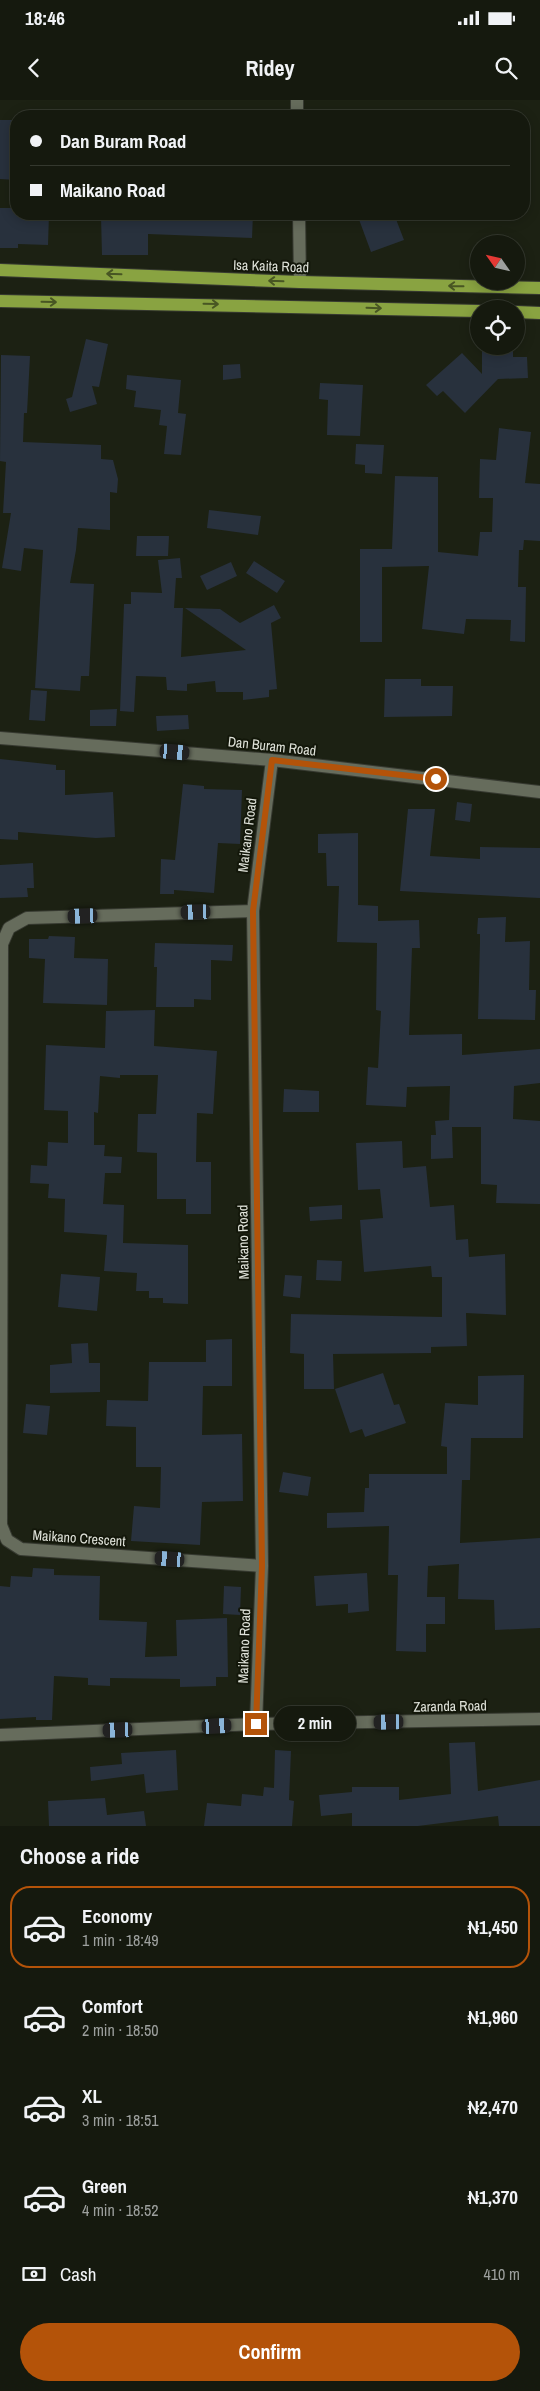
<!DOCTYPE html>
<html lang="en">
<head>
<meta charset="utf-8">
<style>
	body { margin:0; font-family:"Archivo Narrow",sans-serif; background:#22261c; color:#f1f3f6; height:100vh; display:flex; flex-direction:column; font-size:19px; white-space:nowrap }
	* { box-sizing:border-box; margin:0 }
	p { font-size:16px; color:#9da09e }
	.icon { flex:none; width:28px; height:28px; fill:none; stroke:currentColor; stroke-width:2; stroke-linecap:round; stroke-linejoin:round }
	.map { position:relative; height:1726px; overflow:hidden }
	.sheet { display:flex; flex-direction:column; background:#15190e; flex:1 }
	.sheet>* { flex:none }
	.guide { position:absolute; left:10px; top:10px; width:520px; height:110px; border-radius:20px; box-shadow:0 2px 12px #0003,0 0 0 1px #34382e; display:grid; align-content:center; height:110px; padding:0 20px; background:#15190e }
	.needle { width:32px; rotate:304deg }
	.tools { position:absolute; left:470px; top:135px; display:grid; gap:10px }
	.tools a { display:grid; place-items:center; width:55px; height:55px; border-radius:50%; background:#15190e; box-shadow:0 2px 12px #0003,0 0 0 1px #34382e; font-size:25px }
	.end { position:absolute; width:22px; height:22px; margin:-11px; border:6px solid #b45309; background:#fff; box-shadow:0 0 0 2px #fff }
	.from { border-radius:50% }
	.bubble { position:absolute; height:35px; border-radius:18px; background:#15190e; box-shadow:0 2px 12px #0003,0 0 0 1px #34382e; font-size:16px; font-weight:800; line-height:35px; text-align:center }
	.car { position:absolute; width:15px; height:30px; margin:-15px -8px; border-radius:6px; box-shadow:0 0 4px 1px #0007; background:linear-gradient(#222 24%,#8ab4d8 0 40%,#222 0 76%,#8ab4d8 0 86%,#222 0) }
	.guide b { display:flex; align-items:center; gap:18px; height:48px; font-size:19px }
	.guide b+b { border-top:1px solid #34382e }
	.guide i { width:12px; height:12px; background:#f1f3f6 }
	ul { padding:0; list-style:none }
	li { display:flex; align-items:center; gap:15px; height:82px; margin:0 10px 8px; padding:0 10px; border:2px solid transparent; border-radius:20px }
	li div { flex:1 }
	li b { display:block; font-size:19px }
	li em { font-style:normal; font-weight:800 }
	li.selected { border-color:#b45309 }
	li>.icon { width:45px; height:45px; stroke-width:1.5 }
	h2 { padding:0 20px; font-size:22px; line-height:60px }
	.pay { display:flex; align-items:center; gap:12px; height:55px; padding:0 20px; font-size:19px }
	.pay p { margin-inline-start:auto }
	.action { display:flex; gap:10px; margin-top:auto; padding:10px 20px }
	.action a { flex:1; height:58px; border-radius:30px; background:#b45309; color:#fff; font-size:20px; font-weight:800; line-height:58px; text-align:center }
	.status { display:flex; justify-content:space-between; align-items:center; height:35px; padding:0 25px; background:#15190e; direction:ltr }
	.status svg { height:14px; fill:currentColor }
	header { display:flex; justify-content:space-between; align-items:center; height:65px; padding:0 20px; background:#15190e; font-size:22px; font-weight:800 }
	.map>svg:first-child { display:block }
</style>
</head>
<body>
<div class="status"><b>18:46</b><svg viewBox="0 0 49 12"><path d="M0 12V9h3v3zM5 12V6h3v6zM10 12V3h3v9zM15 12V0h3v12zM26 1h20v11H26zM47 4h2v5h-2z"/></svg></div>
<header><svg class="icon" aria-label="back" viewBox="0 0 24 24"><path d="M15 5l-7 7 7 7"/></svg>Ridey<svg class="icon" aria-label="search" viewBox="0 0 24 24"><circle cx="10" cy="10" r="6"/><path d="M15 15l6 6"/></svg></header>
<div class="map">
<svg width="540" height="1726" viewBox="0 0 540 1726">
	<rect width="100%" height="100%" fill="#1c2113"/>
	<!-- building -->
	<path fill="#28313d" d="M 0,20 L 16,20 L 16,80 L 0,79 Z
		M 0,108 L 16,108 L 16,114 L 49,114 L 48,145 L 18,144 L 18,148 L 0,148 Z
		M 113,114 L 253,114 L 252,138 L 148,134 L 148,155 L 102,155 L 101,117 L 113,117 Z
		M 357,114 L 394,114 L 404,140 L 371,152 Z
		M 86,239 L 108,244 L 99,287 L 92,286 L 97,304 L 70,312 L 66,299 L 72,297 Z
		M 482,246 L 513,246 L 513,257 L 527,257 L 528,278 L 498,279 L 465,313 L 443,291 L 437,296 L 426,285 L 462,253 L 482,274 Z
		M 1,255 L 30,256 L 27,313 L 24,313 L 23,342 L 101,345 L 101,359 L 113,360 L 118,379 L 117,393 L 110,392 L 110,430 L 78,428 L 76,450 L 70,483 L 94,484 L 89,576 L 81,576 L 80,591 L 35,588 L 43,450 L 24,448 L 21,471 L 2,468 L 11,413 L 3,413 L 6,362 L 0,361 Z
		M 240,264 L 241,278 L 223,280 L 223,265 Z
		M 127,275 L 181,280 L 178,313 L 186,314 L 181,355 L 164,354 L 167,326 L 159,325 L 161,310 L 134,307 L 136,291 L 126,289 Z
		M 320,283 L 363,285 L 360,336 L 327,335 L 328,300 L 319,299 Z
		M 499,328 L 531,332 L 525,383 L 540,384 L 540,441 L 524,440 L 523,450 L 519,450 L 518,487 L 526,487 L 525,542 L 510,541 L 511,520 L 466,519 L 464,534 L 422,529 L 429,466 L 382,467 L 382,542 L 360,542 L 360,449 L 392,449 L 395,376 L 438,377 L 438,452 L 478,456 L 480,432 L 492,432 L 493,398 L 479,398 L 480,359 L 496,360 Z
		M 356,344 L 384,345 L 382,374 L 365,373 L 365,365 L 355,364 Z
		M 209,410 L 261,416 L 258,435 L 207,428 Z
		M 137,436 L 169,436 L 168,456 L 136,456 Z
		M 180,458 L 182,478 L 176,478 L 174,508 L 183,508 L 181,557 L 246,550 L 185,508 L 220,509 L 240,523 L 274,505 L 281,518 L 271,523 L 277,589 L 269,590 L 269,597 L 243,600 L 243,592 L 216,592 L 215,581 L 187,584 L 187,591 L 167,590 L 166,577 L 136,576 L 134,612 L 120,611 L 124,504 L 131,504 L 131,492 L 162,493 L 158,460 Z
		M 254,461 L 285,481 L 277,493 L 246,473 Z
		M 231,462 L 237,476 L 207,490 L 200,476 Z
		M 385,579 L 421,579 L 421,586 L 453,586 L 452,616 L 384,617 Z
		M 31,590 L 47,591 L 45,621 L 29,620 Z
		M 117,609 L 116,626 L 90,626 L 90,610 Z
		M 188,615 L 189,629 L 157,631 L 156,616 Z
		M 0,659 L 56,665 L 56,670 L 65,670 L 65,695 L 113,692 L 115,737 L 96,738 L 18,732 L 18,740 L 0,739 Z
		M 183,684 L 204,686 L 204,689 L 242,690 L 240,744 L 218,743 L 214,793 L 174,790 L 174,794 L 160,794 L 161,759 L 175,760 Z
		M 457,702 L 472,704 L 470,722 L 455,720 Z
		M 408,709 L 435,709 L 430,756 L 480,759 L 480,747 L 540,748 L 540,798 L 400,791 Z
		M 358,733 L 358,805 L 378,806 L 378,821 L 419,820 L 420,848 L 412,848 L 409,935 L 462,934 L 462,955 L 540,949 L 540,983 L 514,986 L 513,1019 L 540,1021 L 540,1104 L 496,1103 L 497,1085 L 481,1084 L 481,1027 L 452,1027 L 453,1058 L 431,1059 L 431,1035 L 436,1035 L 435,1021 L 449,1020 L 450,986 L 407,987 L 406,1007 L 366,1005 L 368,967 L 378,968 L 381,911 L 376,910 L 377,843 L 337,842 L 339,786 L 327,786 L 326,753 L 318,753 L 318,734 Z
		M 33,763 L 34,788 L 27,788 L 28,797 L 0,798 L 0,765 Z
		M 506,817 L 505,842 L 530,841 L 529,890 L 536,890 L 535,920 L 478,919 L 480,842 L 480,834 L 477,834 L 478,818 Z
		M 49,836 L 75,837 L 74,858 L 108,859 L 107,905 L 43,903 L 45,859 L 29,858 L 29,839 L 48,839 Z
		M 155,843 L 233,845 L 232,861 L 211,860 L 211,900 L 194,899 L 194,907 L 156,907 L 157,867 L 154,867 Z
		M 155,910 L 154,946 L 217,951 L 213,1014 L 197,1013 L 196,1062 L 211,1062 L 211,1114 L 186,1114 L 186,1099 L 157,1099 L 157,1053 L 137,1052 L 138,1014 L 156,1014 L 158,975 L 120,975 L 120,978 L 100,976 L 98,1013 L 94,1012 L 94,1045 L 105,1045 L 104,1056 L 122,1057 L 121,1073 L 105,1073 L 103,1104 L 124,1105 L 123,1143 L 188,1145 L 188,1204 L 163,1203 L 163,1198 L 149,1198 L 149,1191 L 136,1191 L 137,1173 L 104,1171 L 107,1135 L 64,1132 L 65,1099 L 48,1098 L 49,1084 L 30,1083 L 31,1065 L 47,1066 L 48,1042 L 68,1043 L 68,1011 L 44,1010 L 46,945 L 105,948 L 106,911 Z
		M 284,989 L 319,991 L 319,1012 L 283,1012 Z
		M 402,1041 L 403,1068 L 426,1066 L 430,1107 L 454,1105 L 456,1140 L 468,1139 L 469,1157 L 505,1154 L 506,1215 L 466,1213 L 467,1246 L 431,1247 L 431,1253 L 333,1254 L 334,1289 L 304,1289 L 304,1254 L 290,1253 L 291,1214 L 442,1217 L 442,1177 L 432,1177 L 431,1166 L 364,1172 L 360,1120 L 383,1118 L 380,1089 L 358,1090 L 356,1043 Z
		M 342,1105 L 342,1119 L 310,1121 L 309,1107 Z
		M 317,1160 L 342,1161 L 341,1181 L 316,1180 Z
		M 61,1174 L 100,1177 L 97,1211 L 58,1207 Z
		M 285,1175 L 302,1176 L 300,1198 L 283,1196 Z
		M 232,1239 L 232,1286 L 203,1286 L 202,1335 L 242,1334 L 243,1401 L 202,1402 L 200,1445 L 131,1441 L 134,1406 L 160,1408 L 161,1367 L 136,1367 L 136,1327 L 106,1326 L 107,1300 L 148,1301 L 149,1262 L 206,1262 L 206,1240 Z
		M 88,1243 L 89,1263 L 100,1263 L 100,1292 L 50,1293 L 50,1265 L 72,1263 L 71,1244 Z
		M 383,1273 L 394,1305 L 399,1304 L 406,1323 L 365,1337 L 362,1329 L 350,1333 L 335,1289 Z
		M 524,1275 L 523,1338 L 471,1338 L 470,1380 L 462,1380 L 460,1443 L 540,1438 L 540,1528 L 495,1530 L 494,1500 L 458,1499 L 459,1464 L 428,1466 L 427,1497 L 445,1497 L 445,1524 L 426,1524 L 426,1552 L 396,1551 L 398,1475 L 388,1475 L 389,1426 L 327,1428 L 327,1413 L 364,1412 L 365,1388 L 369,1388 L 369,1374 L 447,1374 L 447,1347 L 441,1346 L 445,1303 L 478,1305 L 478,1276 Z
		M 26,1304 L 50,1306 L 47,1335 L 23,1333 Z
		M 283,1372 L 311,1377 L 308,1396 L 279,1392 Z
		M 33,1468 L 54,1469 L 54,1475 L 100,1476 L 99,1520 L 147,1522 L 145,1557 L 177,1556 L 176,1520 L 227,1518 L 228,1577 L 216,1577 L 216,1586 L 180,1587 L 180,1579 L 110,1578 L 110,1586 L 88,1585 L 88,1578 L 54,1576 L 52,1620 L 36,1620 L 36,1617 L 0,1619 L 0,1486 L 10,1487 L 11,1476 L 32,1477 Z
		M 367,1473 L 369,1511 L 348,1513 L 348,1504 L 316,1506 L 314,1476 Z
		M 224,1486 L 241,1487 L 240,1515 L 223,1514 Z
		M 475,1642 L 478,1691 L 540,1680 L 540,1726 L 499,1726 L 498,1716 L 418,1726 L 352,1726 L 352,1713 L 321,1716 L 319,1695 L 352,1692 L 352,1687 L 399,1687 L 399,1700 L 451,1694 L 449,1643 Z
		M 176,1650 L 178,1690 L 146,1693 L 144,1674 L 91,1681 L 90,1667 L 122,1664 L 121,1653 Z
		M 275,1650 L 291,1651 L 289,1700 L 294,1701 L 292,1726 L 204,1726 L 207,1703 L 241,1706 L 242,1694 L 263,1696 L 264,1687 L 274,1688 Z
		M 105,1698 L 107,1715 L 144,1711 L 146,1726 L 49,1726 L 48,1701 Z"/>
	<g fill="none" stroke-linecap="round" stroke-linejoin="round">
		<defs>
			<path id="street" d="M 297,0 L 297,16
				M 299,114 L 300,182
				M 0,638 L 272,660 L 540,692
				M 253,811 L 27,818 L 9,828 L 2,844 L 1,1425 L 7,1440 L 21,1449 L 262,1466
				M 256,1624 L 262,1466 L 253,811 L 272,660
				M 0,1635 L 256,1624 L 540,1619"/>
			<path id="primary" d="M 0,170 L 300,182 L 540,188
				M 0,201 L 479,211
				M 516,212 L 540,213"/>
		</defs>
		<!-- street casing -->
		<use href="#street" stroke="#373a31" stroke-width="14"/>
		<!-- primary casing -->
		<use href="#primary" stroke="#373a31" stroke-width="14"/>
		<!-- street -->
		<use href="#street" stroke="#666c5c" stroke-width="12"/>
		<!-- primary -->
		<use href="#primary" stroke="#89a341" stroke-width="12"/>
	</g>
	<!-- one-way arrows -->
	<defs><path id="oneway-shaft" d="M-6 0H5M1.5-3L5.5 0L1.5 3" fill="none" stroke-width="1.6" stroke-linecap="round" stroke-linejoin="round" transform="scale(1.25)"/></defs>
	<g stroke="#485623">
		<use href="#oneway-shaft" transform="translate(114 174) rotate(-178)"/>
		<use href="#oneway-shaft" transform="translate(276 181) rotate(-178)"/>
		<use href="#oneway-shaft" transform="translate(456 186) rotate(-179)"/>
		<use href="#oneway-shaft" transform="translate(49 202) rotate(1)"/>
		<use href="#oneway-shaft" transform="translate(211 204) rotate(1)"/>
		<use href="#oneway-shaft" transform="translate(374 208) rotate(2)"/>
	</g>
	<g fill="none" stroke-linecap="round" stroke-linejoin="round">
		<!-- route -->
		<path stroke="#b45309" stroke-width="6" d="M 256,1624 L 262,1466 L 253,811 L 272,660 L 436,679"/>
	</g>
	<g text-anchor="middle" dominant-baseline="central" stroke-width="4" stroke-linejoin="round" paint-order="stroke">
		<!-- street labels -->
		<g font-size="14" fill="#dfe2d9" stroke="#13170a">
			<text transform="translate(271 166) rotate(2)">Isa Kaita Road</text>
			<text transform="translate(272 646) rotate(6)">Dan Buram Road</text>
			<text transform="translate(247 735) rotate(-83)">Maikano Road</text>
			<text transform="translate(243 1142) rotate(-91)">Maikano Road</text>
			<text transform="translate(79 1438) rotate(4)">Maikano Crescent</text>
			<text transform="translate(244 1546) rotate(-88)">Maikano Road</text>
			<text transform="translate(450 1606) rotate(-1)">Zaranda Road</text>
		</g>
	</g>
</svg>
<div class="tools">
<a><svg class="needle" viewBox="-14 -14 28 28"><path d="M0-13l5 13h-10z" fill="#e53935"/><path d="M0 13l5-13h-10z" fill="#9da09e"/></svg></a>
<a><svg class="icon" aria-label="locate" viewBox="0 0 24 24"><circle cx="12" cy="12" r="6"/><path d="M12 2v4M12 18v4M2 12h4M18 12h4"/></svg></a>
</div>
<i class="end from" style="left:436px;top:679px"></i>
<i class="end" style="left:256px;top:1624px"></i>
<div class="bubble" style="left:274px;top:1606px;width:82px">2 min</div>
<i class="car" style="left:175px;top:652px;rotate:95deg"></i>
<i class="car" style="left:196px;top:812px;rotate:268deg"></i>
<i class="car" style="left:83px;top:816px;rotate:268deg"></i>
<i class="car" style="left:170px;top:1459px;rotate:274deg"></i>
<i class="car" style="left:389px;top:1622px;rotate:269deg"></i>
<i class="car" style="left:217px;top:1626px;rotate:87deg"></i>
<i class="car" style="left:118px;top:1630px;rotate:268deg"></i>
<div class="guide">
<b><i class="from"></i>Dan Buram Road</b>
<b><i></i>Maikano Road</b>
</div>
</div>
<section class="sheet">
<h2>Choose a ride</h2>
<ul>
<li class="selected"><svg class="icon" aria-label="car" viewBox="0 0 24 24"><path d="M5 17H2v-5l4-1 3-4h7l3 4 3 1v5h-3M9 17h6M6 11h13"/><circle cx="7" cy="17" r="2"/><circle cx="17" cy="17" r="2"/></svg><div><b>Economy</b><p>1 min · 18:49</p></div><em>₦1,450</em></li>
<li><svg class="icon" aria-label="car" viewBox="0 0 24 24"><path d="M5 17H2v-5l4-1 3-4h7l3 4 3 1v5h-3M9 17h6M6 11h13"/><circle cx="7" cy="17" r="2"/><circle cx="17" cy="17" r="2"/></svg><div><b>Comfort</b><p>2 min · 18:50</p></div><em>₦1,960</em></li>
<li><svg class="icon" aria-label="car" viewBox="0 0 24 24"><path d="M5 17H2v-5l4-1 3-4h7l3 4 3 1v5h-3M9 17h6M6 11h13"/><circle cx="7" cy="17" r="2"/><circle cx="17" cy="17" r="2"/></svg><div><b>XL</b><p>3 min · 18:51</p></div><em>₦2,470</em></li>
<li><svg class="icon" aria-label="car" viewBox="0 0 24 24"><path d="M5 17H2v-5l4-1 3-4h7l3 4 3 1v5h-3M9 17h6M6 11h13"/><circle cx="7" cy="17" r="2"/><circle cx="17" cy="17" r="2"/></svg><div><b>Green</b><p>4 min · 18:52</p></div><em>₦1,370</em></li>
</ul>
<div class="pay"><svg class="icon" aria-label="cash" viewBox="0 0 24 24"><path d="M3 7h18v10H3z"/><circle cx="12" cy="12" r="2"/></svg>Cash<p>410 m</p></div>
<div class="action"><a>Confirm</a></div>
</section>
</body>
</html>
